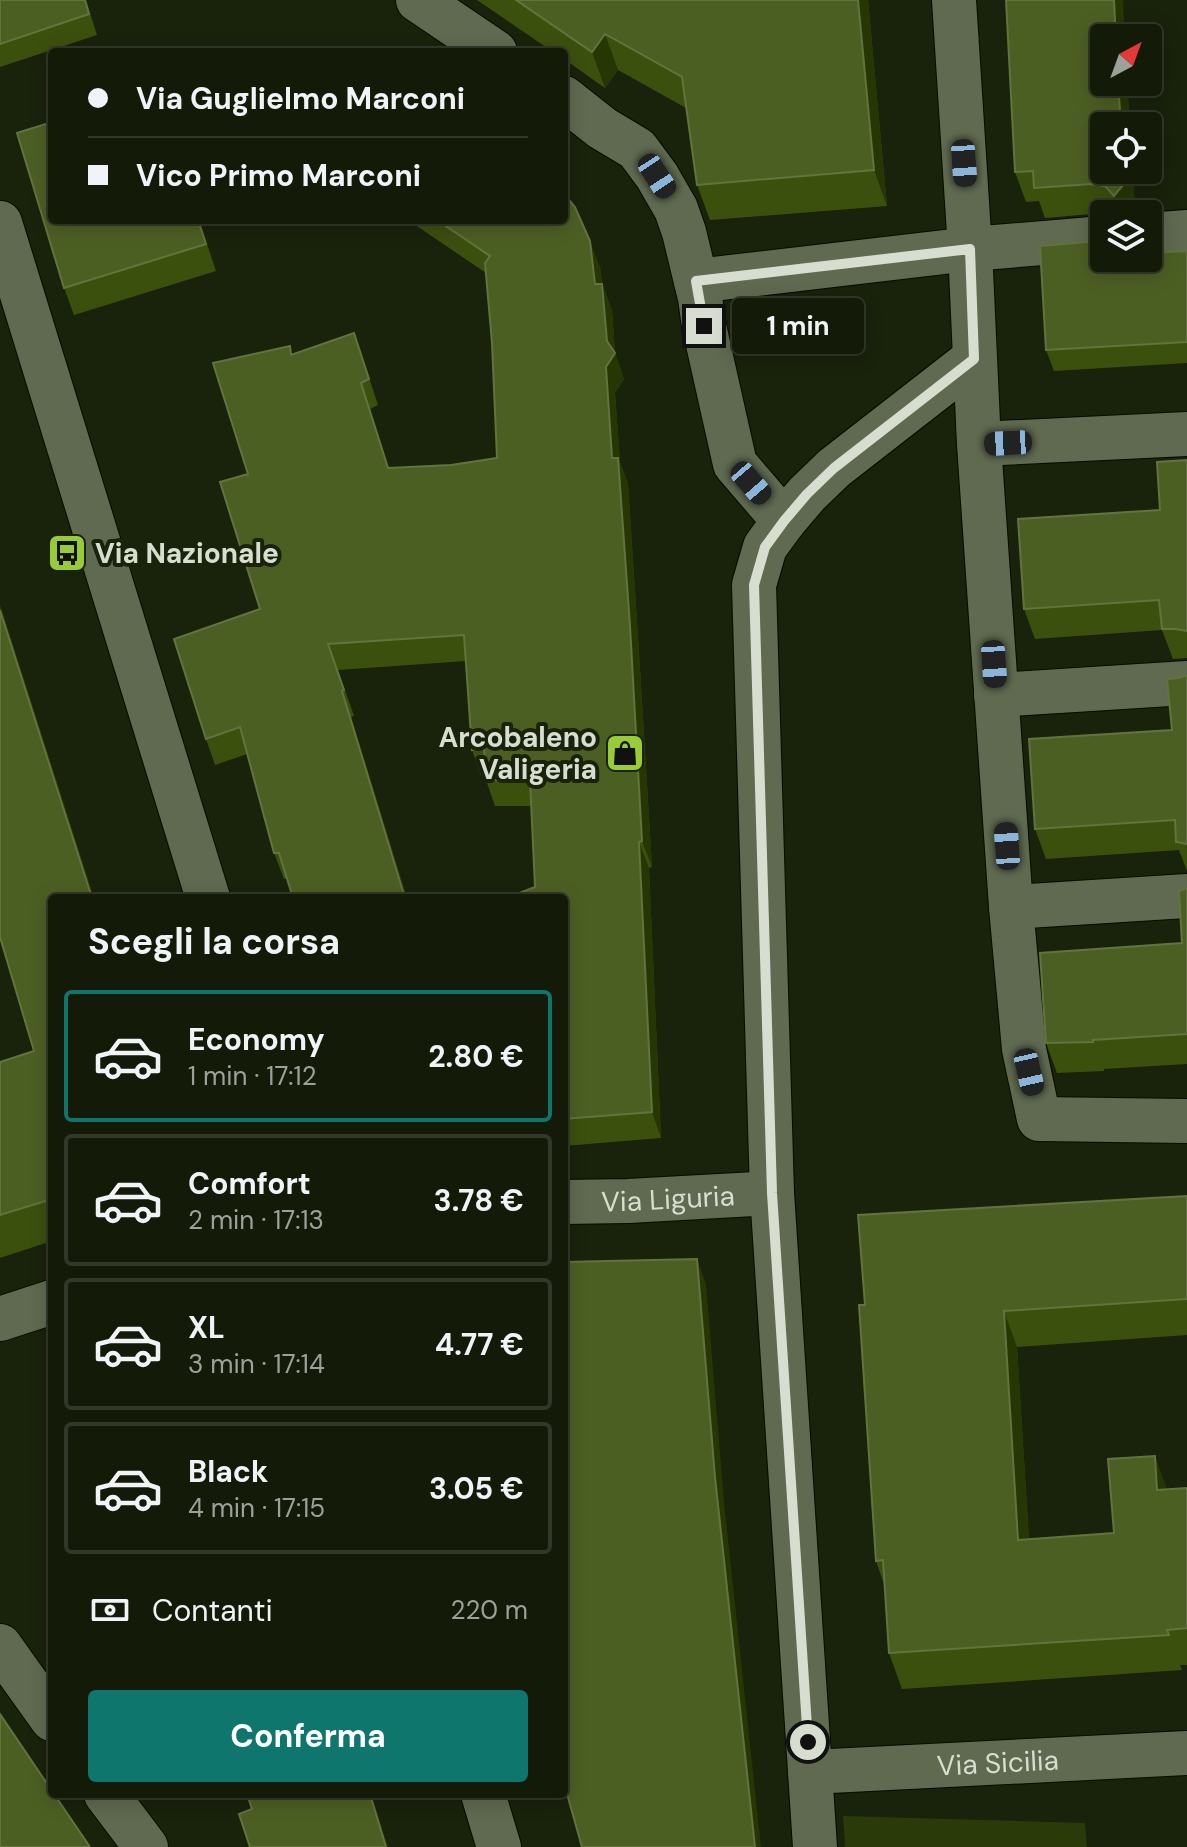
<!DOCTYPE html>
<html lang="it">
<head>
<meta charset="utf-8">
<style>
	body { margin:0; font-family:"DM Sans",sans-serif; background:#1c2312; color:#f1f3f6; height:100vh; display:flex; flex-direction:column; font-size:30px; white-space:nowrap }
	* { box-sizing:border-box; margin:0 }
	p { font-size:26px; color:#9da19c }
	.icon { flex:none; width:44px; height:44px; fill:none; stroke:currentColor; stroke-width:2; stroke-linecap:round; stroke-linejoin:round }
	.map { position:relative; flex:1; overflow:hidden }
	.sheet { position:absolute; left:48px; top:894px; width:520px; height:904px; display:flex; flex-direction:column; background:#131a08; border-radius:8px; box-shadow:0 4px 20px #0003,0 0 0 2px #323829 }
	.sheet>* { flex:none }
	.hud { position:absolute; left:48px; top:48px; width:520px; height:176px; border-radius:8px; box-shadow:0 4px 20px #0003,0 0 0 2px #323829; display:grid; align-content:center; height:176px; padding:0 40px; background:#131a08 }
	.needle { width:52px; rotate:41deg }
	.buttons { position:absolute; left:1090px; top:24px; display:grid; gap:16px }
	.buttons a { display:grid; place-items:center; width:72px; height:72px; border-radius:8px; background:#131a08; box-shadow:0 4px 20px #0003,0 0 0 2px #323829; font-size:40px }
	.end { position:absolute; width:36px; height:36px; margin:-18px; border:10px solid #d7decf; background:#111; box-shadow:0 0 0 4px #111 }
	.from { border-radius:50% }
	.bubble { position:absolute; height:56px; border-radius:8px; background:#131a08; box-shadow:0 4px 20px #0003,0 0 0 2px #323829; font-size:26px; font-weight:700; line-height:56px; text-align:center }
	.car { position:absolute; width:24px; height:48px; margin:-24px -12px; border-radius:10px; box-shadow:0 0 6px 2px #0007; background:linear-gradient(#222 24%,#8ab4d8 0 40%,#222 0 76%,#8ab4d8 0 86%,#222 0) }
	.hud b { display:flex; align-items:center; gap:28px; height:76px; font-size:30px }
	.hud b+b { border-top:2px solid #323829 }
	.hud i { width:20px; height:20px; background:#f1f3f6 }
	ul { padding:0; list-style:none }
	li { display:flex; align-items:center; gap:24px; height:132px; margin:0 16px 12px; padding:0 24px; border:4px solid #323829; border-radius:8px }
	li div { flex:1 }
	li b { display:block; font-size:30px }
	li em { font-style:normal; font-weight:700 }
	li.on { border-color:#0f766e }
	li>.icon { width:72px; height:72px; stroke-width:1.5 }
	h2 { padding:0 40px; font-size:36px; line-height:96px }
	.pay { display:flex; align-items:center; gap:20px; height:88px; padding:0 40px; font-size:30px }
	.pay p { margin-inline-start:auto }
	.action { display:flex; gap:16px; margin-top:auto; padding:16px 40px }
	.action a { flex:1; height:92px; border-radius:8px; background:#0f766e; color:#fff; font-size:32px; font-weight:700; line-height:92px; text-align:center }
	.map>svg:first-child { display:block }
</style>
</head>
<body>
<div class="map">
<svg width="1187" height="1847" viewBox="0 0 1187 1847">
	<rect width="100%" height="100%" fill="#19220b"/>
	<!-- green -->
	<path fill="#2a3b09" d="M 843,1816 L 1085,1823 L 1087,1847 L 845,1847 Z"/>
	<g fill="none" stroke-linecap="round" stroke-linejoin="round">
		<defs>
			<g id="minor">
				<path d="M 418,0 L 495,52"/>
				<path d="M 954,0 L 970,249 L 979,444 L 1011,907 L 1024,1049 L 1039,1119 L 1187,1121"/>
				<path d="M 564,98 L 602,128 L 637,149 L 657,176 L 676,209 L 684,232 L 700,298 L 704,326 L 735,464 L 784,521"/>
				<path d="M 0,223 L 208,898"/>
				<path d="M 1148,235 L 1187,232"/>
				<path d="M 696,281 L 970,249 L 1104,238"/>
				<path d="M 979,444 L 1187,434"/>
				<path d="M 996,695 L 1187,683"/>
				<path d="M 1011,907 L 1187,896"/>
				<path id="s1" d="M 564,1202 L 628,1201 L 772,1193"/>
				<path d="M 0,1319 L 52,1302"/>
				<path d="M 0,1646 L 52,1719"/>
				<path id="s2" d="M 810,1772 L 1187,1753"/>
				<path d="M 106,1794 L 146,1847"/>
				<path d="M 483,1794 L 499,1847"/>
				<path d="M 815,1847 L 772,1193 L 754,585 L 765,547 L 784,521 L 807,494 L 834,468 L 974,359"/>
			</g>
		</defs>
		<!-- minor casing -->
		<use href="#minor" stroke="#050b00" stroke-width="46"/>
		<!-- minor -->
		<use href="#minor" stroke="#5f6a50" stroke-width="44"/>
	</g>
	<!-- wall -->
	<path fill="#3c500e" d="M 0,0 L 86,0 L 97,35 L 0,67 Z
		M 477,0 L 868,0 L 887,206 L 710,220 L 697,185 L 686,108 L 618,70 L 605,88 L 564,59 L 564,52 L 553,52 Z
		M 1127,82 L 1130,126 L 1104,126 L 1104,170 L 1133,170 L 1135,214 L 1103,213 L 1045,218 L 1039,201 L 1026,202 L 1015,172 Z
		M 199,220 L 216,271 L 74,315 L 64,288 Z
		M 408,220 L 564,220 L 600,267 L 602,284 L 612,310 L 615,353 L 624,379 L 615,393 L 620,462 L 628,484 L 639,652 L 652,867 L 649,868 L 661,1138 L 564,1146 L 564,898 L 535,887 L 531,806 L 495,806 L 486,780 L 486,775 L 481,776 L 472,750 L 466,661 L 338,670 L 354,716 L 351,717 L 407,898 L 293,898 L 287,879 L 284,879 L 274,853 L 247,754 L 215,765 L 206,739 L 260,609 L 248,474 L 293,354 L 363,359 L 378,405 L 370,409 L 389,468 L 451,465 L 497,458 L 492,343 L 486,273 Z
		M 1187,251 L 1187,363 L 1054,371 L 1046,350 L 1104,258 Z
		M 1187,460 L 1187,658 L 1173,659 L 1162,630 L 1035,639 L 1024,609 L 1160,510 Z
		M 0,605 L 94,898 L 52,898 L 52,1241 L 0,1258 L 0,1062 L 34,1051 L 0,937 Z
		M 1187,675 L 1187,871 L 1179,850 L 1046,859 L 1035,829 L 1172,730 L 1179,678 Z
		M 1187,888 L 1187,1064 L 1104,1069 L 1104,1071 L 1057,1073 L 1046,1043 L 1182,943 Z
		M 1187,1196 L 1187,1335 L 1017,1347 L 1029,1539 L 1114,1533 L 1167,1490 L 1187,1488 L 1187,1665 L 1180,1665 L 1182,1670 L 902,1689 L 889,1653 L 884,1584 L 876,1561 L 865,1305 Z"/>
	<!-- shaded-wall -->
	<path fill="#273704" d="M 858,0 L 868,0 L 887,206 L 874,170 Z
		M 1114,0 L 1123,0 L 1125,38 L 1116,38 Z
		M 605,34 L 618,70 L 605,88 L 592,52 Z
		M 1118,82 L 1127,82 L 1130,126 L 1121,126 Z
		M 1124,170 L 1133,170 L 1135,214 L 1121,214 L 1114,196 Z
		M 590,241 L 600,267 L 603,297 L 602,284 L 612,310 L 615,353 L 624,379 L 615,393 L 620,462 L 628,484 L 639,652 L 652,867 L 642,841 L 612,458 L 606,367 L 607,341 L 595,284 Z
		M 361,383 L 370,409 L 397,494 L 388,468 Z
		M 0,605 L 94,898 L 92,898 L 0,610 Z
		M 342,691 L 351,717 L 407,898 L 405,898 Z
		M 639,842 L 649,868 L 661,1138 L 652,1112 Z
		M 697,1259 L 706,1284 L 724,1502 L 761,1847 L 755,1847 L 715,1477 Z
		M 1004,1311 L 1017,1347 L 1031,1575 L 1018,1540 Z
		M 1155,1456 L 1168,1492 L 1157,1490 Z
		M 370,1794 L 371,1794 L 388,1847 L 386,1847 Z"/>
	<!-- building -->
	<path fill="#4c5f23" stroke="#62733e" stroke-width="2" d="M 0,0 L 85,0 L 89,14 L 0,44 Z
		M 516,0 L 858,0 L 874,170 L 697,185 L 682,77 L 605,34 L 592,52 Z
		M 1006,0 L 1114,0 L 1116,38 L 1104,38 L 1104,82 L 1118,82 L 1121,126 L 1104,126 L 1104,170 L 1124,170 L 1124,184 L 1114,196 L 1105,186 L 1092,184 L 1034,188 L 1033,171 L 1015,172 Z
		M 52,122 L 52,220 L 198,220 L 206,244 L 64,288 L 17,133 Z
		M 564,194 L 575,207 L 590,241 L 595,284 L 602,284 L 607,341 L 615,353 L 606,367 L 612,458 L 618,458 L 630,626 L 642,841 L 639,842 L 652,1112 L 564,1119 L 564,898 L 506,898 L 535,887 L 530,780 L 486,780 L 484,747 L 472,750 L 464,635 L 328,644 L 344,690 L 342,691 L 405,898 L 293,898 L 279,853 L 274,853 L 240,727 L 206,739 L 174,639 L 260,609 L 220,482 L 248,474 L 213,363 L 290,346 L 291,355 L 354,333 L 369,379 L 361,383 L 388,468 L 451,465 L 497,458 L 492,343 L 485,263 L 490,256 L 437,220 L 564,220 Z
		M 1104,240 L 1104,258 L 1148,258 L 1148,253 L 1187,251 L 1187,342 L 1046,350 L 1040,246 L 1099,241 Z
		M 1187,460 L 1187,631 L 1175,629 L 1162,629 L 1159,600 L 1024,609 L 1018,519 L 1160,510 L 1157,462 Z
		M 0,610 L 92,898 L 52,898 L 52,1199 L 0,1215 L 0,1062 L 34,1051 L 0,937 Z
		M 1187,675 L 1187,844 L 1176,842 L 1175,820 L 1035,829 L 1029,739 L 1172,730 L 1167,679 L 1179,678 Z
		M 1187,888 L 1187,1034 L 1093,1040 L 1093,1042 L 1046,1043 L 1040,953 L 1182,943 L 1179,891 Z
		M 1187,1196 L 1187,1299 L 1004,1311 L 1018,1540 L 1114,1533 L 1108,1459 L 1155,1456 L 1157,1490 L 1187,1488 L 1187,1628 L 1167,1630 L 1169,1635 L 889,1653 L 883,1560 L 876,1561 L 859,1305 L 865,1305 L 858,1215 Z
		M 697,1259 L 715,1477 L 755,1847 L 582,1847 L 564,1783 L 564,1262 Z
		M 0,1714 L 52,1791 L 52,1794 L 54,1794 L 90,1847 L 0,1847 Z
		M 247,1794 L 370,1794 L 386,1847 L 250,1847 L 239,1814 L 252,1809 Z"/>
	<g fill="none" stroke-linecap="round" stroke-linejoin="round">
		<!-- route -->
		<path stroke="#d7decf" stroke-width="10" d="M 704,326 L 696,281 L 970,249 L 974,359 L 834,468 L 807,494 L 784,521 L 765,547 L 754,585 L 772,1193 L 808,1742"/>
	</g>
	<!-- icons -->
	<defs>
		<symbol id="bus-square" viewBox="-11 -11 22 22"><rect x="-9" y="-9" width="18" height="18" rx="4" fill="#99cb36" stroke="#19220b"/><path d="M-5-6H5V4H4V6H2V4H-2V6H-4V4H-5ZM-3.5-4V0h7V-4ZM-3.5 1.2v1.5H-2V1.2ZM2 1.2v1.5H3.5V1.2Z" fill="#111"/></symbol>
		<symbol id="shop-square" viewBox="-11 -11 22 22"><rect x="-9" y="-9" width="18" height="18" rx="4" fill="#99cb36" stroke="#19220b"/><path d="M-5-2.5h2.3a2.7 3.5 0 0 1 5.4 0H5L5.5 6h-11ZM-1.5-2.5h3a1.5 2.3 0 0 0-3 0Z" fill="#111"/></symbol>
	</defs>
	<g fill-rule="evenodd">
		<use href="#bus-square" x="45" y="531" width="44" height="44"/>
		<use href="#shop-square" x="603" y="731" width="44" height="44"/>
	</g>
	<g text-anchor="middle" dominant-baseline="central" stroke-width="8" stroke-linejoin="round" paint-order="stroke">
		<!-- poi labels -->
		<g font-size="28" font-weight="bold" fill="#d7decf" stroke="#19220b" text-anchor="start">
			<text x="95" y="553">Via Nazionale</text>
			<text x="597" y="737" text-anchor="end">Arcobaleno<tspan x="597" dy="32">Valigeria</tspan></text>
		</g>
		<!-- street labels -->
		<g font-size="28" fill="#d7decf" stroke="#19220b">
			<text stroke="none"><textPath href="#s1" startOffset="104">Via Liguria</textPath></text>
			<text stroke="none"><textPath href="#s2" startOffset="188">Via Sicilia</textPath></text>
		</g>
	</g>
</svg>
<div class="buttons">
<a><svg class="needle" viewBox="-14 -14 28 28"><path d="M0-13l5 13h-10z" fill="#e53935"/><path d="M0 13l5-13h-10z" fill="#9da19c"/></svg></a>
<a><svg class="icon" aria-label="locate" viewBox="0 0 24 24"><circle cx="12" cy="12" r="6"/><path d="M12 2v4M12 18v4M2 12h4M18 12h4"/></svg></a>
<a><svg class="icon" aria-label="layers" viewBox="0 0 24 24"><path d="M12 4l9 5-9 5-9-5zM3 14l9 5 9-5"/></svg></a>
</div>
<i class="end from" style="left:808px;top:1742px"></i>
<i class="end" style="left:704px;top:326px"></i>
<div class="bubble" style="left:732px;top:298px;width:132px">1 min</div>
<i class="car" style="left:964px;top:163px;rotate:176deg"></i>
<i class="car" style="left:657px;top:176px;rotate:147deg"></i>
<i class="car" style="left:1008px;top:443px;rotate:267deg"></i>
<i class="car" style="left:751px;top:483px;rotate:139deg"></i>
<i class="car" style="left:994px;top:664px;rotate:176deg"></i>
<i class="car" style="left:1007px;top:846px;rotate:356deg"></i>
<i class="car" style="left:1029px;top:1072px;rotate:167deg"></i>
<div class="hud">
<b><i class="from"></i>Via Guglielmo Marconi</b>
<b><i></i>Vico Primo Marconi</b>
</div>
<section class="sheet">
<h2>Scegli la corsa</h2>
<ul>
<li class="on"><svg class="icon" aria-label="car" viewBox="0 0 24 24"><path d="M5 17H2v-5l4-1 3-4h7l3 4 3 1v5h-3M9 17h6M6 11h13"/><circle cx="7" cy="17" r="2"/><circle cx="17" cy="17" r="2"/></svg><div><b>Economy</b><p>1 min · 17:12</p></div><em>2.80 €</em></li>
<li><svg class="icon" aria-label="car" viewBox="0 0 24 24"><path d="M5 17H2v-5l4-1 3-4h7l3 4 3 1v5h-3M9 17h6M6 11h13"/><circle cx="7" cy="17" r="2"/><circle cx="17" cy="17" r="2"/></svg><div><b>Comfort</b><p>2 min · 17:13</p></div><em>3.78 €</em></li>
<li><svg class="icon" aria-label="car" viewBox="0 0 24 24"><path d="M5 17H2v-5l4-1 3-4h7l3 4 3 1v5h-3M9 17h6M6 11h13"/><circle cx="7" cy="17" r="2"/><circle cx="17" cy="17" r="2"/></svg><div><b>XL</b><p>3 min · 17:14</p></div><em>4.77 €</em></li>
<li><svg class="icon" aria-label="car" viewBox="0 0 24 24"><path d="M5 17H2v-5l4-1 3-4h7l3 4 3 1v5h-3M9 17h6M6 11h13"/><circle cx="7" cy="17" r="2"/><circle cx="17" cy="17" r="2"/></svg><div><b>Black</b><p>4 min · 17:15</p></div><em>3.05 €</em></li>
</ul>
<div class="pay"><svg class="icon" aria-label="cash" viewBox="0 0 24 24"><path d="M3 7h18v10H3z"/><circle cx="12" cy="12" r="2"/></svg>Contanti<p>220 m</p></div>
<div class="action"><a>Conferma</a></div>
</section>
</div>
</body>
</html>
